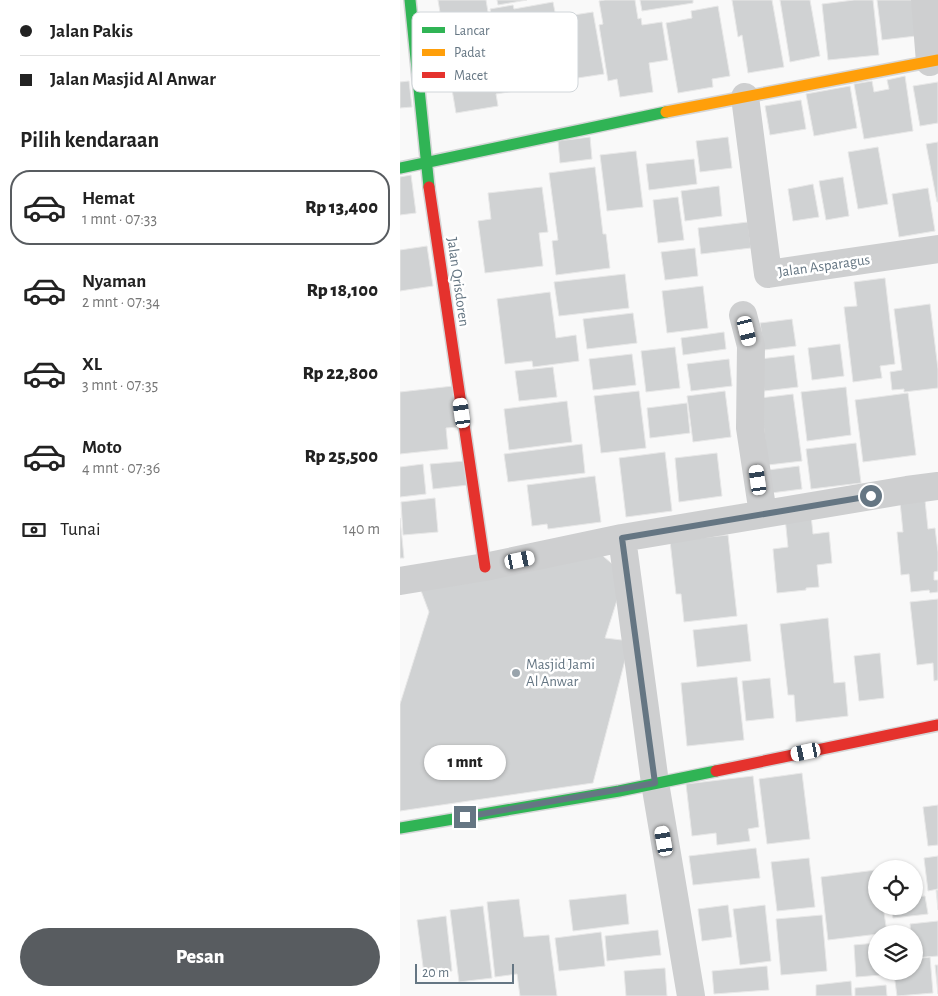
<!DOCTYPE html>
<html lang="id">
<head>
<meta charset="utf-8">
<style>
	body { margin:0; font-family:"Alegreya Sans",sans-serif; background:#f2f2f2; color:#222; height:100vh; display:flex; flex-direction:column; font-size:19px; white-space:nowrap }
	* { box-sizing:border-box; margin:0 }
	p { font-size:16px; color:#767676 }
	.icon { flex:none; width:28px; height:28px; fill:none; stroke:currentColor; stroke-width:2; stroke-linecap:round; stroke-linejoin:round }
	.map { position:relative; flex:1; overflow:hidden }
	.sheet { display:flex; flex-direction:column; background:#fff; width:400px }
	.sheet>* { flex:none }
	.guide { display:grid; align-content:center; height:110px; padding:0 20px; background:#fff }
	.tools { position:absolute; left:468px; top:860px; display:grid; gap:10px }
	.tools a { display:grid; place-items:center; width:55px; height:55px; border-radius:50%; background:#fff; box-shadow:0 1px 4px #0004; font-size:25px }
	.scale { position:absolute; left:15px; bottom:12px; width:99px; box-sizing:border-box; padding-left:5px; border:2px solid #657683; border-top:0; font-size:14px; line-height:18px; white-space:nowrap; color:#657683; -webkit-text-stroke:4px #fff; paint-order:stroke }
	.end { position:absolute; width:22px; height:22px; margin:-11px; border:6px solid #657683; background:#fff; box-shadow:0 0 0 2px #fff }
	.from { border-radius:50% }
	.bubble { position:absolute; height:35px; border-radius:18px; background:#fff; box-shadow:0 1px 4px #0004; font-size:16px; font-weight:800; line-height:35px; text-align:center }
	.car { position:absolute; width:15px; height:30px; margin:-15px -8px; border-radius:6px; box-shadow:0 0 4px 1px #0007; background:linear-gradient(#fff 24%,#345 0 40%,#fff 0 76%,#345 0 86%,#fff 0) }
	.guide b { display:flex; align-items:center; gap:18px; height:48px; font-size:19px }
	.guide b+b { border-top:1px solid #e0e0e0 }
	.guide i { width:12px; height:12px; background:#222 }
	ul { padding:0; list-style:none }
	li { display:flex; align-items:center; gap:15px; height:75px; margin:0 10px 8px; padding:0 10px; border:2px solid transparent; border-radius:20px }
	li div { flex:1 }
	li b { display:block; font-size:19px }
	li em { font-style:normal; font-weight:800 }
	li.selected { border-color:#585c60 }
	li>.icon { width:45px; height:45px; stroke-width:1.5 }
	h2 { padding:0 20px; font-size:22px; line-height:60px }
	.pay { display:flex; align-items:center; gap:12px; height:55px; padding:0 20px; font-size:19px }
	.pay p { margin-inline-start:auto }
	.action { display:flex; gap:10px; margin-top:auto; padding:10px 20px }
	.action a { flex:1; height:58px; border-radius:30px; background:#585c60; color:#fff; font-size:20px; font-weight:800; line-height:58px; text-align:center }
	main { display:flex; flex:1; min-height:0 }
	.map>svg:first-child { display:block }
</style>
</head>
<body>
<main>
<section class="sheet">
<div class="guide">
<b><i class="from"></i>Jalan Pakis</b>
<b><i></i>Jalan Masjid Al Anwar</b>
</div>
<h2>Pilih kendaraan</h2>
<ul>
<li class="selected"><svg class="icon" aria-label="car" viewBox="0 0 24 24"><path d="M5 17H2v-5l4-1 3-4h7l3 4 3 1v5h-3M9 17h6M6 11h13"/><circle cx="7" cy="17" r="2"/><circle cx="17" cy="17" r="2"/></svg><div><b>Hemat</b><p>1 mnt · 07:33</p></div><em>Rp 13,400</em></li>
<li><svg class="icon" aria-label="car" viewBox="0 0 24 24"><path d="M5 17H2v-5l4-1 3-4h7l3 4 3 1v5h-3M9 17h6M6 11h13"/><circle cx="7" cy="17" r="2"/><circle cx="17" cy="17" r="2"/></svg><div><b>Nyaman</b><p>2 mnt · 07:34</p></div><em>Rp 18,100</em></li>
<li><svg class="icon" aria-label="car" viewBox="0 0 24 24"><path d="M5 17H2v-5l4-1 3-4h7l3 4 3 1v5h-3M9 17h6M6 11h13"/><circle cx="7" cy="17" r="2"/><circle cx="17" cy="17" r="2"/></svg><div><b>XL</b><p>3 mnt · 07:35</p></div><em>Rp 22,800</em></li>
<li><svg class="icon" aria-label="car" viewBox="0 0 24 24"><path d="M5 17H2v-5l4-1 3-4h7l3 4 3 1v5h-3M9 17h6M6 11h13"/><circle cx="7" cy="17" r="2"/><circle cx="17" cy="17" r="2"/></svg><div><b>Moto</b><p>4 mnt · 07:36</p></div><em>Rp 25,500</em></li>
</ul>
<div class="pay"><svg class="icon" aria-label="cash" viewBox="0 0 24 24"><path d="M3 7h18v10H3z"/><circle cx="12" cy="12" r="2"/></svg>Tunai<p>140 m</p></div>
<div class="action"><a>Pesan</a></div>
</section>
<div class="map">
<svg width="538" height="996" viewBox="0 0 538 996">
	<rect width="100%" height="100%" fill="#f9f9f9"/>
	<!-- building -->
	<path fill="#d0d2d3" stroke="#e8e8e8" d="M 38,0 L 86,0 L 89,18 L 42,25 Z
		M 97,0 L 127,0 L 98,5 Z
		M 205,0 L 235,0 L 238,19 L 241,18 L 242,25 L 262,22 L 268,60 L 249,63 L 253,92 L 220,97 L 217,79 L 208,81 L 199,25 L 203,24 L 199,1 Z
		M 240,0 L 293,0 L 293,3 L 242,11 Z
		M 332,0 L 372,0 L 384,67 L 348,73 L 342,35 L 338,37 Z
		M 380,0 L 410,0 L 420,56 L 390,62 Z
		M 454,0 L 473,0 L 479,55 L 428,60 L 422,4 Z
		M 477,0 L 512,0 L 516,36 L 482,40 Z
		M 153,2 L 159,33 L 119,40 L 121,53 L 99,57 L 90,9 L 113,5 L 114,9 Z
		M 318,6 L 330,76 L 312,79 L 313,87 L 278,93 L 266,23 L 292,18 L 291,11 Z
		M 193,12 L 204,74 L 171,79 L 161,17 Z
		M 88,47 L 91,61 L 129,55 L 134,88 L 96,94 L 98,106 L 56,113 L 46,54 Z
		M 505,76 L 513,131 L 464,139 L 454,84 L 472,81 L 474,92 L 489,89 L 487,80 Z
		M 9,81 L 12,107 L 0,108 L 0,82 Z
		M 538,82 L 538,123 L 520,126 L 513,86 Z
		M 450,86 L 457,128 L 414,136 L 406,94 Z
		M 401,100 L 406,129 L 370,135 L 365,106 Z
		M 190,137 L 192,159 L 160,163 L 158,141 Z
		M 328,137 L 332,168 L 300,172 L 296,141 Z
		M 538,142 L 538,202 L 537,202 L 526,144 Z
		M 478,147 L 488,204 L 458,209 L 448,152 Z
		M 236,151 L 243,207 L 207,211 L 200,155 Z
		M 294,159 L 297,184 L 249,190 L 246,164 Z
		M 195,167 L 203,234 L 206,234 L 210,268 L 156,275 L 152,241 L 158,240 L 149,173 Z
		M 11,175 L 16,213 L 0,215 L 0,177 Z
		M 443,177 L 449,216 L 426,220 L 419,181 Z
		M 413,184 L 419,217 L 393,221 L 388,189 Z
		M 319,186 L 322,216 L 285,221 L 281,191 Z
		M 142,187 L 148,232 L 139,233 L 143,266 L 85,273 L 78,221 L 91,219 L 88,193 Z
		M 528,188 L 535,231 L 499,237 L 492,194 Z
		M 278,197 L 284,240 L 258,243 L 253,200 Z
		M 348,222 L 351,248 L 301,254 L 298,228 Z
		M 27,246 L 33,286 L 0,291 L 0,250 Z
		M 295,248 L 298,276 L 265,280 L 261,252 Z
		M 225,274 L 229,308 L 159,316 L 154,282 Z
		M 485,278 L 495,364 L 480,366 L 482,378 L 453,382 L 444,307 L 457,306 L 454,282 Z
		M 303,286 L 308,328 L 267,333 L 262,291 Z
		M 150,292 L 156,338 L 176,335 L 179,361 L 133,367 L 132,361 L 105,364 L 97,299 Z
		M 530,304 L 538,369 L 538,388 L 504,392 L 504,389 L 492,390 L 490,372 L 502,370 L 494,309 Z
		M 233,313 L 237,343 L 187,349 L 183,319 Z
		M 392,319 L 396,346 L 364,350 L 360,323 Z
		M 324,332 L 326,349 L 283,355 L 281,338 Z
		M 440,344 L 444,376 L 412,380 L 408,348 Z
		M 275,347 L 280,388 L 246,392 L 241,351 Z
		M 232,354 L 236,385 L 193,390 L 189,359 Z
		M 394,355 L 398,387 L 364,391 L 360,359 Z
		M 329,359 L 332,386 L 291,391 L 287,364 Z
		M 153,367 L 157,397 L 119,401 L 115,371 Z
		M 53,386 L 57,427 L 46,428 L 48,449 L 0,454 L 0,392 Z
		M 446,387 L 451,435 L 407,441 L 401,392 Z
		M 239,391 L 246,448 L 201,453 L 194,396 Z
		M 325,391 L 331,437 L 293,442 L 287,396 Z
		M 508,393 L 516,455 L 463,462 L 455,400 Z
		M 393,394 L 402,461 L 368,465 L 360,398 Z
		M 167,401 L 172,442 L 109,450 L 104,409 Z
		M 287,403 L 290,433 L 250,438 L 247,408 Z
		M 456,443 L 461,483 L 411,489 L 406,449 Z
		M 182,444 L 185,473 L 108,482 L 104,454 Z
		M 265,452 L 272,511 L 226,517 L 219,458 Z
		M 317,453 L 322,496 L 279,502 L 275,458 Z
		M 65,461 L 68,485 L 33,489 L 30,464 Z
		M 23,464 L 26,494 L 0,497 L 0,467 Z
		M 399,466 L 402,489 L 371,493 L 368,470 Z
		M 195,476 L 201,522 L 148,529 L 147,524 L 132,526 L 127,485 Z
		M 35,498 L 38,532 L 3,535 L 1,502 Z
		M 525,500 L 528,529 L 535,528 L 538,552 L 538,571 L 534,572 L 534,580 L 538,580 L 538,592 L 530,593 L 529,590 L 511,592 L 509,574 L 501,575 L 497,532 L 503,532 L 500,502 Z
		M 411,515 L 413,534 L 429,532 L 432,563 L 417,565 L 419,587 L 406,588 L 406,590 L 377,593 L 373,549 L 388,547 L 385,517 Z
		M 0,518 L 4,558 L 0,558 Z
		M 328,535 L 337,616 L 284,622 L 281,594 L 276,594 L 270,541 Z
		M 196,550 L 225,575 L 205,638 L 230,641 L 193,783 L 0,811 L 0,704 L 29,612 L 17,580 Z
		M 538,599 L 538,680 L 534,681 L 533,663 L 517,665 L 510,602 Z
		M 428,618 L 434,683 L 445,682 L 448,716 L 396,722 L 394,695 L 388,695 L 380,624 Z
		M 347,624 L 351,661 L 297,667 L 293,630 Z
		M 480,653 L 484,698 L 459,701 L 454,656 Z
		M 337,677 L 344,740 L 287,746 L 281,683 Z
		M 370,678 L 374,718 L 346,721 L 342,681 Z
		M 402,773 L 410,839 L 367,844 L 359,779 Z
		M 353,776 L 359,827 L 348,829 L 350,841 L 317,845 L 316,833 L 292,836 L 286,784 Z
		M 538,805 L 538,845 L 528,846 L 523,807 Z
		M 356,848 L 360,878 L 293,885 L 289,856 Z
		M 538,856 L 538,889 L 528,891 L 524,858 Z
		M 409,858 L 415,907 L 377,911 L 371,862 Z
		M 476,870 L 476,906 L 483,906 L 487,933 L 428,940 L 421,877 Z
		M 536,890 L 538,890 L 538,910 Z
		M 226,894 L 229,924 L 173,931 L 169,900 Z
		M 525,896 L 528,914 L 493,918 L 491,906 L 514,906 L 514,897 Z
		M 119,899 L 124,937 L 149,935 L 157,996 L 120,996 L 117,974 L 95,977 L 87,902 Z
		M 328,905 L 332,937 L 302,941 L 298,909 Z
		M 365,905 L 371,961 L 340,965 L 333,909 Z
		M 83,906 L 92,978 L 59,982 L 50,910 Z
		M 422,915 L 427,971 L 381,975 L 376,919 Z
		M 46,916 L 52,971 L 24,974 L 17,920 Z
		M 538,921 L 538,956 L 514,958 L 514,934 L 511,934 L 510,924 Z
		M 258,930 L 261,955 L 207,961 L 205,936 Z
		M 201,932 L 205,966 L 159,971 L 155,938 Z
		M 476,943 L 476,971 L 514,971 L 514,959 L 530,957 L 533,993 L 497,996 L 494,974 L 456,977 L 454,945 Z
		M 535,965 L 538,965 L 538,994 Z
		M 367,966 L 369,990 L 314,994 L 312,971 Z
		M 265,968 L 267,996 L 226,996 L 224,971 Z
		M 451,981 L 452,996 L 416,996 L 416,985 Z
		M 486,985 L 487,996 L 455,996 L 455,988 Z"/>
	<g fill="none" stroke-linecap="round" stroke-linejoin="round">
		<defs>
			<path id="fast" d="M 10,0 L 29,187
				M 0,168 L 266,112
				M 0,828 L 219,791 L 316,771"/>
			<path id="slow" d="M 266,112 L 538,60"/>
			<path id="jam" d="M 29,187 L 85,567
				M 316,771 L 538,725"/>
		</defs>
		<!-- fast casing -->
		<use href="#fast" stroke="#d5d6d7" stroke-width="14"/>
		<!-- slow casing -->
		<use href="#slow" stroke="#d5d6d7" stroke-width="14"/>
		<!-- jam casing -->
		<use href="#jam" stroke="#d5d6d7" stroke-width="14"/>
		<!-- street -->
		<path stroke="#cecfd0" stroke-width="28" d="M 525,0 L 530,62
			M 345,97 L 368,274 L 538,249
			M 343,315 L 351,346 L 350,428 L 363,514
			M 222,538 L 255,783 L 291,996
			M 0,581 L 85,567 L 222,538 L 507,490 L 538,486"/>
		<!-- fast -->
		<use href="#fast" stroke="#30b455" stroke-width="11"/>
		<!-- slow -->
		<use href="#slow" stroke="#ff9f0a" stroke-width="11"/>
		<!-- jam -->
		<use href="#jam" stroke="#e5322d" stroke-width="11"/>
	</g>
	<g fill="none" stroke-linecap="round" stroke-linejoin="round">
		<!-- route -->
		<path stroke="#657683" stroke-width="6" d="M 65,817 L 255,783 L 222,538 L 471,496"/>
	</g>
	<!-- markers -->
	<circle fill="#99a4ac" stroke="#fff" stroke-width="2" cx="116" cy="673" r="5"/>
	<g text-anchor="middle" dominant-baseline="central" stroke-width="5" stroke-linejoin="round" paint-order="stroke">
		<!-- street labels -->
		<g font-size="15" fill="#657683" stroke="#fff">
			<text transform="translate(424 266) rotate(-8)">Jalan Asparagus</text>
			<text transform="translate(58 282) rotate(82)">Jalan Qrisdoren</text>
		</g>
		<!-- poi labels -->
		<g font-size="15" fill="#657683" stroke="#fff" text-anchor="start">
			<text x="126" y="664">Masjid Jami<tspan x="126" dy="17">Al Anwar</tspan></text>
		</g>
	</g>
	<!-- legend -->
	<rect x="12" y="12" width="166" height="80" rx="8" fill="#fff" stroke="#d1d6da" stroke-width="1"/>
	<rect x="22" y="27" width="23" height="6" fill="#30b455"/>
	<rect x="22" y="49" width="23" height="7" fill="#ff9f0a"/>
	<rect x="22" y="72" width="23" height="6" fill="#e5322d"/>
	<g font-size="14" fill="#657683">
		<text x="54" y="35">Lancar</text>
		<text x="54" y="57">Padat</text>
		<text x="54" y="80">Macet</text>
	</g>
</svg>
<div class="tools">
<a><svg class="icon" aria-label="locate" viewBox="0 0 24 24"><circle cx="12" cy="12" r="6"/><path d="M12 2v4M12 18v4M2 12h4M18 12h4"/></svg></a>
<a><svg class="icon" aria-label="layers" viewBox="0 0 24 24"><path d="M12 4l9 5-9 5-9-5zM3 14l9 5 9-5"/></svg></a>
</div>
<div class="scale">20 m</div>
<i class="end from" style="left:471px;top:496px"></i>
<i class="end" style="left:65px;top:817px"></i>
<div class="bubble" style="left:24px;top:745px;width:82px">1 mnt</div>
<i class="car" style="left:347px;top:331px;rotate:166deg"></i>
<i class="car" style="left:62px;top:413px;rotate:352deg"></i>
<i class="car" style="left:358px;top:480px;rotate:352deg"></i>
<i class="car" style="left:120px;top:560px;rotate:78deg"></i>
<i class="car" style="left:406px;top:752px;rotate:258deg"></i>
<i class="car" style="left:264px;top:841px;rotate:350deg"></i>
</div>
</main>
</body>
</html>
